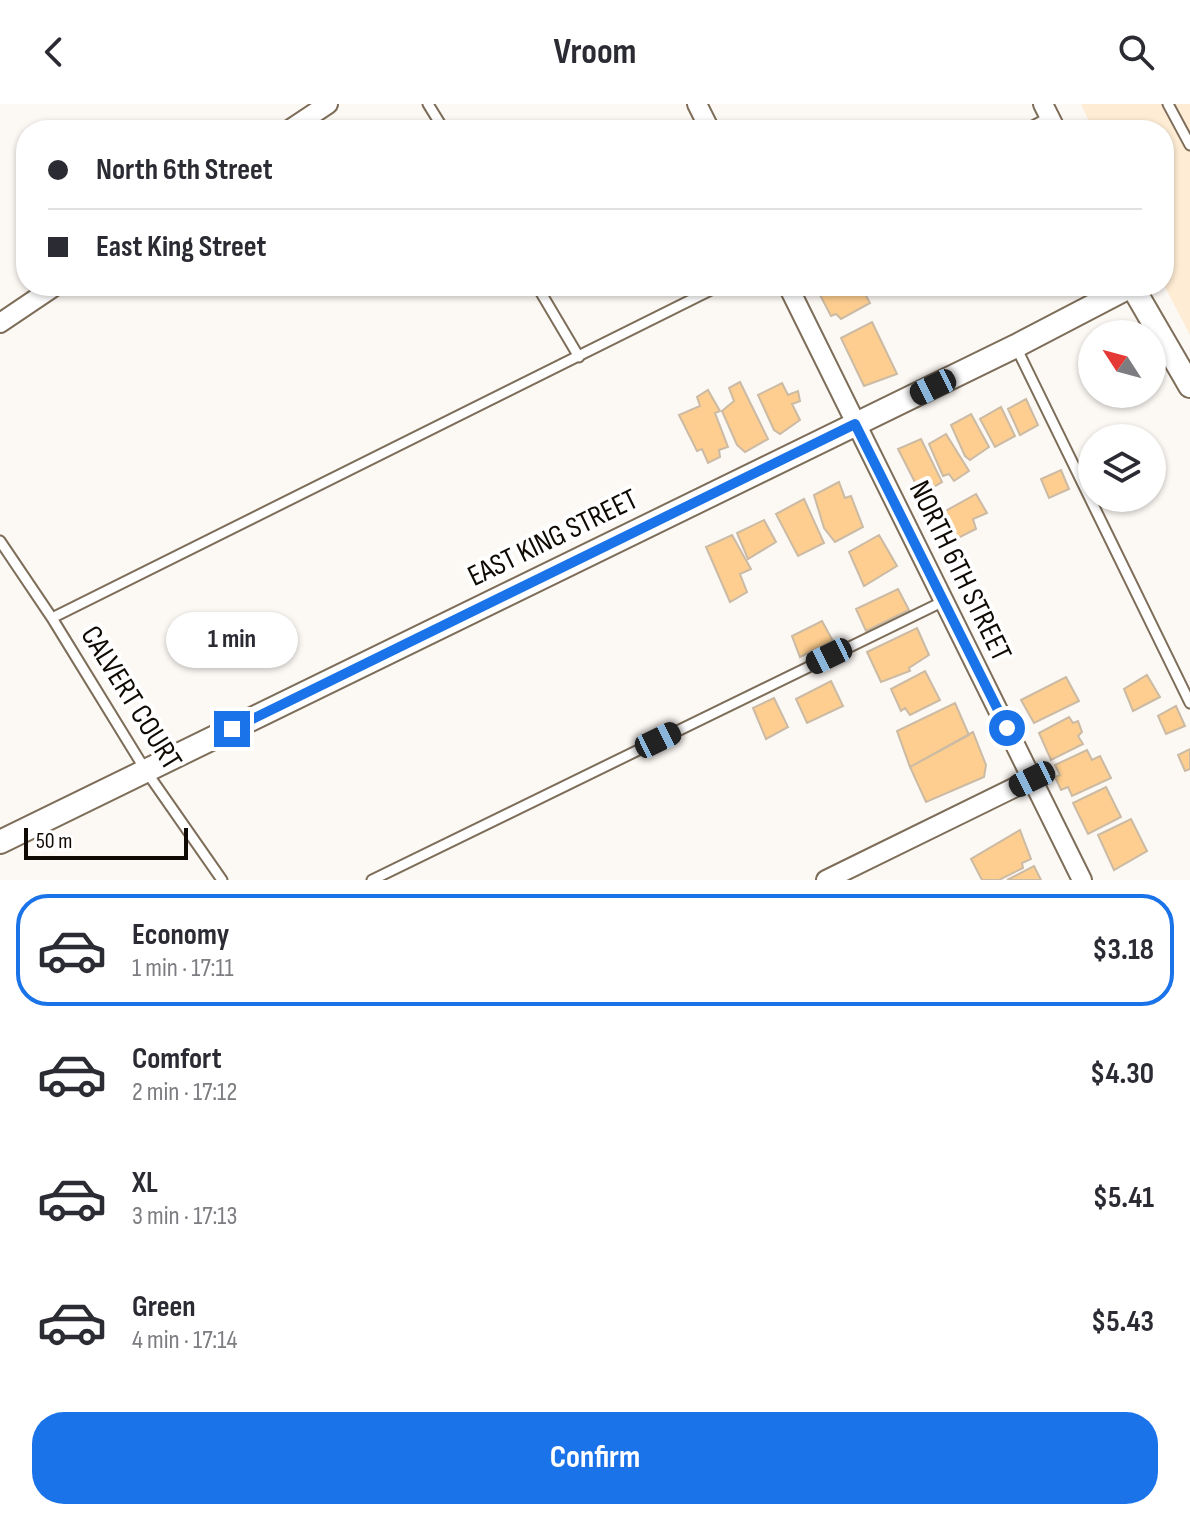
<!DOCTYPE html>
<html lang="en">
<head>
<meta charset="utf-8">
<style>
	body { margin:0; font-family:"Sofia Sans Condensed",sans-serif; background:#f7f7f7; color:#2b2b33; height:100vh; display:flex; flex-direction:column; font-size:30px; white-space:nowrap }
	* { box-sizing:border-box; margin:0 }
	p { font-size:26px; color:#7c7c81 }
	.icon { flex:none; width:44px; height:44px; fill:none; stroke:currentColor; stroke-width:2; stroke-linecap:round; stroke-linejoin:round }
	.map { position:relative; height:776px; overflow:hidden }
	.sheet { display:flex; flex-direction:column; background:#fff; flex:1 }
	.sheet>* { flex:none }
	.top-card { position:absolute; left:16px; top:16px; width:1158px; height:176px; border-radius:32px; box-shadow:0 2px 6px #0004; display:grid; align-content:center; height:176px; padding:0 32px; background:#fff }
	.needle { width:52px; rotate:306deg }
	.tools { position:absolute; left:1078px; top:216px; display:grid; gap:16px }
	.tools a { display:grid; place-items:center; width:88px; height:88px; border-radius:50%; background:#fff; box-shadow:0 2px 6px #0004; font-size:40px }
	.scale { position:absolute; left:24px; bottom:20px; width:164px; box-sizing:border-box; padding-left:8px; border:4px solid #100a04; border-top:0; font-size:22px; line-height:28px; white-space:nowrap; color:#100a04; -webkit-text-stroke:6px #fff; paint-order:stroke }
	.end { position:absolute; width:36px; height:36px; margin:-18px; border:10px solid #1a73e8; background:#fff; box-shadow:0 0 0 4px #fff }
	.from { border-radius:50% }
	.bubble { position:absolute; height:56px; border-radius:28px; background:#fff; box-shadow:0 2px 6px #0004; font-size:26px; font-weight:700; line-height:56px; text-align:center }
	.car { position:absolute; width:24px; height:48px; margin:-24px -12px; border-radius:10px; box-shadow:0 0 6px 2px #0007; background:linear-gradient(#222 24%,#8ab4d8 0 40%,#222 0 76%,#8ab4d8 0 86%,#222 0) }
	.top-card b { display:flex; align-items:center; gap:28px; height:76px; font-size:30px }
	.top-card b+b { border-top:2px solid #e1e1e2 }
	.top-card i { width:20px; height:20px; background:#2b2b33 }
	ul { padding:14px 0 0; list-style:none }
	li { display:flex; align-items:center; gap:24px; height:112px; margin:0 16px 12px; padding:0 16px; border:4px solid transparent; border-radius:32px }
	li div { flex:1 }
	li b { display:block; font-size:30px }
	li em { font-style:normal; font-weight:700 }
	li.active { border-color:#1a73e8 }
	li>.icon { width:72px; height:72px; stroke-width:1.5 }
	.primary-button { display:flex; gap:16px; margin-top:auto; padding:16px 32px }
	.primary-button a { flex:1; height:92px; border-radius:32px; background:#1a73e8; color:#fff; font-size:32px; font-weight:700; line-height:92px; text-align:center }
	header { display:flex; justify-content:space-between; align-items:center; height:104px; padding:0 32px; background:#fff; font-size:36px; font-weight:700 }
	.map>svg:first-child { display:block }
</style>
</head>
<body>
<header><svg class="icon" aria-label="back" viewBox="0 0 24 24"><path d="M15 5l-7 7 7 7"/></svg>Vroom<svg class="icon" aria-label="search" viewBox="0 0 24 24"><circle cx="10" cy="10" r="6"/><path d="M15 15l6 6"/></svg></header>
<div class="map">
<svg width="1190" height="776" viewBox="0 0 1190 776">
	<rect width="100%" height="100%" fill="#fcf8f4"/>
	<!-- built -->
	<path fill="#feecd4" d="M 1081,0 L 1190,0 L 1190,231 L 1164,181 L 1164,26 L 1093,26 Z"/>
	<!-- building -->
	<path fill="#fdce8f" stroke="#cbbaa4" stroke-width="2" d="M 836,182 L 861,182 L 870,199 L 841,215 L 836,210 L 831,212 L 820,191 Z
		M 872,218 L 897,270 L 864,282 L 841,234 Z
		M 740,278 L 768,335 L 745,348 L 737,341 L 722,307 L 734,297 L 729,284 Z
		M 782,279 L 788,291 L 798,287 L 800,297 L 792,300 L 800,316 L 780,330 L 774,326 L 758,291 Z
		M 708,286 L 720,307 L 715,309 L 728,343 L 719,346 L 720,353 L 708,359 L 702,345 L 697,347 L 679,311 L 700,302 L 697,293 Z
		M 1026,295 L 1038,321 L 1020,331 L 1008,305 Z
		M 1001,303 L 1015,332 L 995,343 L 980,315 Z
		M 971,310 L 989,343 L 970,356 L 965,352 L 951,321 Z
		M 946,330 L 969,367 L 954,377 L 949,370 L 943,372 L 929,340 Z
		M 921,335 L 942,378 L 921,390 L 898,345 Z
		M 1061,366 L 1069,385 L 1049,394 L 1041,375 Z
		M 839,378 L 845,394 L 851,392 L 863,423 L 835,438 L 824,424 L 814,391 Z
		M 976,390 L 987,409 L 973,415 L 976,425 L 948,439 L 943,439 L 931,415 Z
		M 804,395 L 824,439 L 798,452 L 776,410 Z
		M 764,416 L 776,438 L 748,455 L 737,429 Z
		M 732,431 L 751,465 L 740,470 L 747,488 L 730,498 L 706,443 Z
		M 879,431 L 897,462 L 864,482 L 849,448 Z
		M 898,485 L 909,506 L 866,527 L 856,505 Z
		M 822,517 L 833,537 L 800,553 L 792,532 Z
		M 917,524 L 929,551 L 909,564 L 910,567 L 881,578 L 867,548 Z
		M 925,567 L 940,596 L 910,611 L 905,604 L 901,607 L 891,585 Z
		M 1147,571 L 1160,593 L 1133,607 L 1124,585 Z
		M 1066,573 L 1079,597 L 1034,619 L 1021,596 Z
		M 831,577 L 843,602 L 807,619 L 796,595 Z
		M 774,594 L 788,623 L 766,635 L 753,604 Z
		M 955,599 L 969,631 L 910,663 L 897,627 Z
		M 1176,602 L 1185,622 L 1166,630 L 1158,612 Z
		M 1069,613 L 1073,619 L 1078,617 L 1082,628 L 1078,632 L 1083,640 L 1051,656 L 1039,629 Z
		M 973,628 L 986,661 L 984,673 L 926,698 L 910,663 Z
		M 1190,645 L 1190,665 L 1185,667 L 1178,651 Z
		M 1087,646 L 1092,656 L 1100,652 L 1111,674 L 1072,692 L 1068,683 L 1061,686 L 1055,673 L 1060,671 L 1055,661 Z
		M 1106,683 L 1121,713 L 1088,730 L 1073,699 Z
		M 1131,715 L 1147,747 L 1114,766 L 1098,731 Z
		M 1020,726 L 1031,755 L 1022,759 L 1023,764 L 999,776 L 982,776 L 971,755 Z
		M 1034,762 L 1041,776 L 1007,776 Z"/>
	<g fill="none" stroke-linecap="round" stroke-linejoin="round">
		<defs>
			<path id="service" d="M 428,0 L 444,26
				M 1168,0 L 1190,41
				M 1025,26 L 1050,13
				M 537,182 L 579,253
				M 1016,243 L 1190,599
				M 0,437 L 52,514 L 146,667 L 222,776
				M 52,514 L 719,182
				M 372,776 L 944,497"/>
			<path id="minor" d="M 697,0 L 710,26
				M 1043,0 L 1056,26
				M 289,26 L 328,0
				M 788,182 L 1082,776
				M 0,219 L 55,182
				M 826,776 L 1032,675"/>
			<path id="tertiary" d="M 1132,182 L 1190,282
				M 0,738 L 1016,242 L 1131,182"/>
		</defs>
		<!-- service casing -->
		<use href="#service" stroke="#7d6d59" stroke-width="13"/>
		<!-- minor casing -->
		<use href="#minor" stroke="#7d6d59" stroke-width="22"/>
		<!-- tertiary casing -->
		<use href="#tertiary" stroke="#7d6d59" stroke-width="26"/>
		<!-- service -->
		<use href="#service" stroke="#fff" stroke-width="9"/>
		<!-- minor -->
		<use href="#minor" stroke="#fff" stroke-width="18"/>
		<!-- tertiary -->
		<use href="#tertiary" stroke="#fff" stroke-width="22"/>
	</g>
	<g fill="none" stroke-linecap="round" stroke-linejoin="round">
		<!-- route -->
		<path stroke="#1a73e8" stroke-width="10" d="M 232,625 L 855,320 L 1007,624"/>
	</g>
	<g text-anchor="middle" dominant-baseline="central" stroke-width="8" stroke-linejoin="round" paint-order="stroke">
		<!-- street labels -->
		<g font-size="30" fill="#100a04" stroke="#fff">
			<text transform="translate(553 434) rotate(-26)">EAST KING STREET</text>
			<text transform="translate(960 467) rotate(64)">NORTH 6TH STREET</text>
			<text transform="translate(131 594) rotate(58)">CALVERT COURT</text>
		</g>
	</g>
</svg>
<div class="tools">
<a><svg class="needle" viewBox="-14 -14 28 28"><path d="M0-13l5 13h-10z" fill="#e53935"/><path d="M0 13l5-13h-10z" fill="#7c7c81"/></svg></a>
<a><svg class="icon" aria-label="layers" viewBox="0 0 24 24"><path d="M12 4l9 5-9 5-9-5zM3 14l9 5 9-5"/></svg></a>
</div>
<div class="scale">50 m</div>
<i class="end from" style="left:1007px;top:624px"></i>
<i class="end" style="left:232px;top:625px"></i>
<div class="bubble" style="left:166px;top:508px;width:132px">1 min</div>
<i class="car" style="left:933px;top:283px;rotate:244deg"></i>
<i class="car" style="left:829px;top:552px;rotate:244deg"></i>
<i class="car" style="left:658px;top:636px;rotate:64deg"></i>
<i class="car" style="left:1032px;top:675px;rotate:244deg"></i>
<div class="top-card">
<b><i class="from"></i>North 6th Street</b>
<b><i></i>East King Street</b>
</div>
</div>
<section class="sheet">
<ul>
<li class="active"><svg class="icon" aria-label="car" viewBox="0 0 24 24"><path d="M5 17H2v-5l4-1 3-4h7l3 4 3 1v5h-3M9 17h6M6 11h13"/><circle cx="7" cy="17" r="2"/><circle cx="17" cy="17" r="2"/></svg><div><b>Economy</b><p>1 min · 17:11</p></div><em>$3.18</em></li>
<li><svg class="icon" aria-label="car" viewBox="0 0 24 24"><path d="M5 17H2v-5l4-1 3-4h7l3 4 3 1v5h-3M9 17h6M6 11h13"/><circle cx="7" cy="17" r="2"/><circle cx="17" cy="17" r="2"/></svg><div><b>Comfort</b><p>2 min · 17:12</p></div><em>$4.30</em></li>
<li><svg class="icon" aria-label="car" viewBox="0 0 24 24"><path d="M5 17H2v-5l4-1 3-4h7l3 4 3 1v5h-3M9 17h6M6 11h13"/><circle cx="7" cy="17" r="2"/><circle cx="17" cy="17" r="2"/></svg><div><b>XL</b><p>3 min · 17:13</p></div><em>$5.41</em></li>
<li><svg class="icon" aria-label="car" viewBox="0 0 24 24"><path d="M5 17H2v-5l4-1 3-4h7l3 4 3 1v5h-3M9 17h6M6 11h13"/><circle cx="7" cy="17" r="2"/><circle cx="17" cy="17" r="2"/></svg><div><b>Green</b><p>4 min · 17:14</p></div><em>$5.43</em></li>
</ul>
<div class="primary-button"><a>Confirm</a></div>
</section>
</body>
</html>
